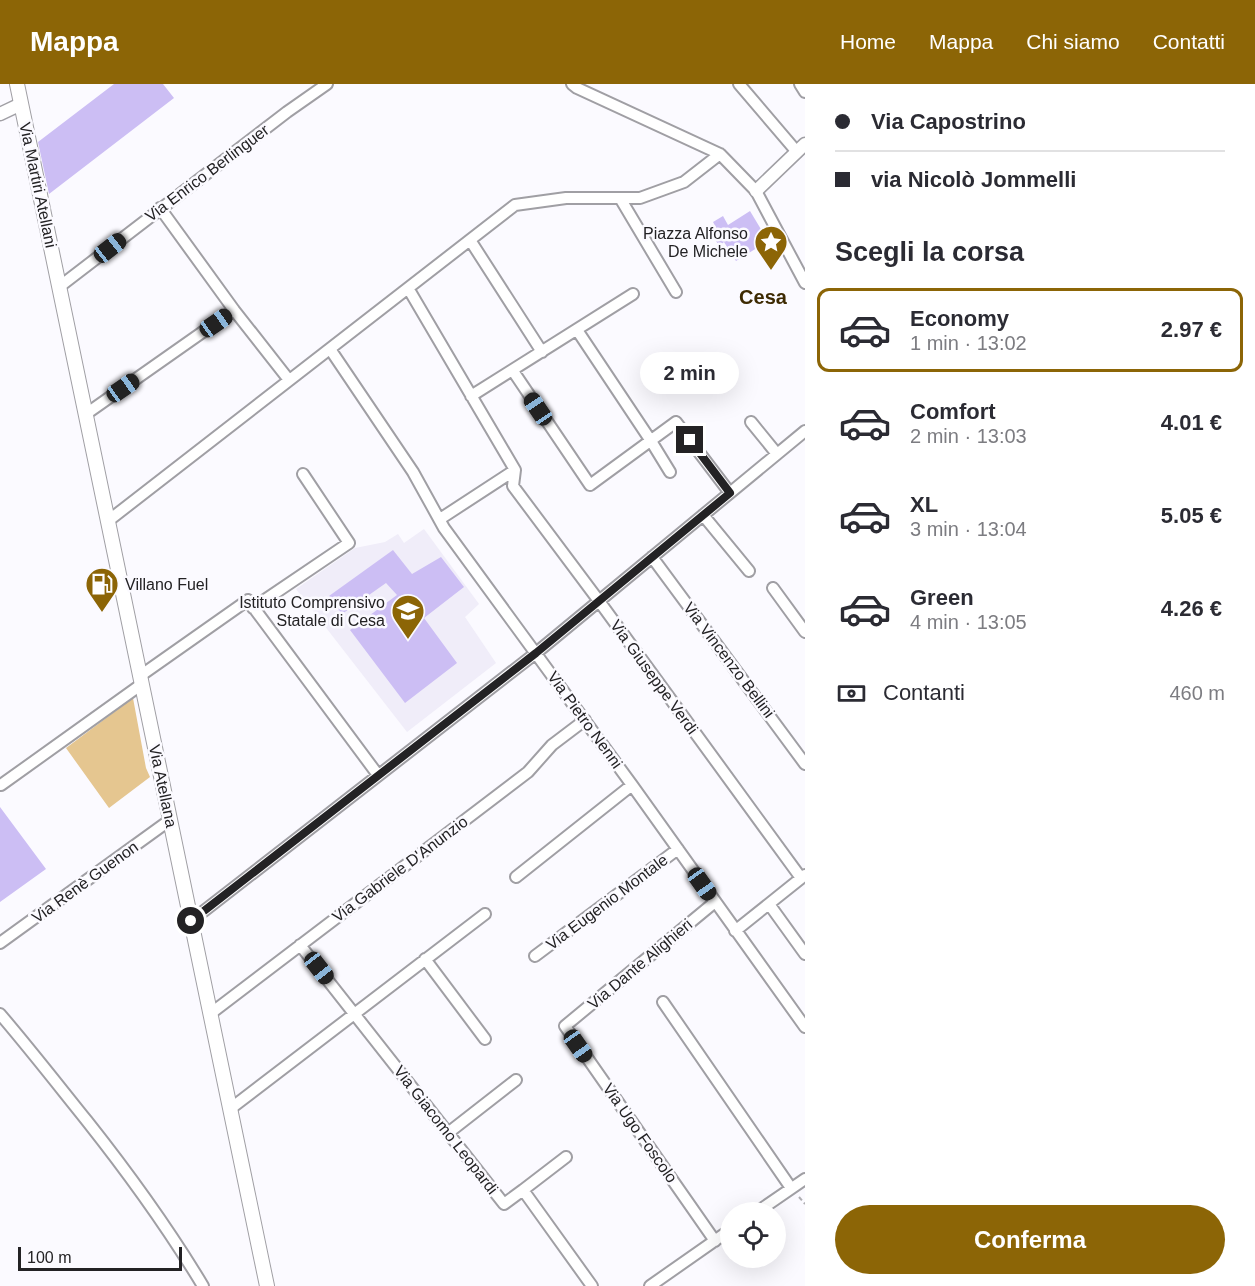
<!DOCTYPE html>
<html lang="it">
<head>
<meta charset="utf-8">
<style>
	body { margin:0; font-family:Arial,sans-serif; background:#f7f7f7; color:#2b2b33; height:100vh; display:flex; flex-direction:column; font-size:22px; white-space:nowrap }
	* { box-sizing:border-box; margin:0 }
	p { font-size:20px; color:#7c7c81 }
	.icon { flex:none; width:33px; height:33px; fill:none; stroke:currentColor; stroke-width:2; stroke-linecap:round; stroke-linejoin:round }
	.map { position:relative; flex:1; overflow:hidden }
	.drawer { display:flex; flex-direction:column; background:#fff; width:450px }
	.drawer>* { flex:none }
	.guide { display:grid; align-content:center; height:132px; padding:0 30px; background:#fff }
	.tools { position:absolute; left:720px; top:1118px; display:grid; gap:12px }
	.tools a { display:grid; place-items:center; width:66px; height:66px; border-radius:50%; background:#fff; box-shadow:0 6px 24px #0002; font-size:30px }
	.scale { position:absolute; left:18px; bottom:15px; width:164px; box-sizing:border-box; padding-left:6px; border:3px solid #232224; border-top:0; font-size:16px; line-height:21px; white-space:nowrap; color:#232224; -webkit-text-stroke:4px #fbfaff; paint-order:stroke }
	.end { position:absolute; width:27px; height:27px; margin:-14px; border:8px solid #232224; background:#fff; box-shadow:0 0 0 3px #fff }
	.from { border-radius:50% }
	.bubble { position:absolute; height:42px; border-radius:21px; background:#fff; box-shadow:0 6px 24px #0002; font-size:20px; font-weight:700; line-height:42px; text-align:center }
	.car { position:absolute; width:18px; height:36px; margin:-18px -9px; border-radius:8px; box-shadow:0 0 4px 2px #0007; background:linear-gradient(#222 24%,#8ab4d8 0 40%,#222 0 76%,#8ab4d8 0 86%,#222 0) }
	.guide b { display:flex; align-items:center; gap:21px; height:57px; font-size:22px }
	.guide b+b { border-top:2px solid #e1e1e2 }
	.guide i { width:15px; height:15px; background:#2b2b33 }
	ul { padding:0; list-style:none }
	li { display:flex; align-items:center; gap:18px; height:84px; margin:0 12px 9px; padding:0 18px; border:3px solid transparent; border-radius:12px }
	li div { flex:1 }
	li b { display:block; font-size:22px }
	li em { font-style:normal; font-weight:700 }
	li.current { border-color:#8c6506 }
	li>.icon { width:54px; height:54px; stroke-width:1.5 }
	h2 { padding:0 30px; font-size:27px; line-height:72px }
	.pay { display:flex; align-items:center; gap:15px; height:66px; padding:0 30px; font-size:22px }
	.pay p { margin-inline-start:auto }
	.cta { display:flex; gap:12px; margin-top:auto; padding:12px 30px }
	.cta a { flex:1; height:69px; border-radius:36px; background:#8c6506; color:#fff; font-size:24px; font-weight:700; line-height:69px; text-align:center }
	header { display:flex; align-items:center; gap:36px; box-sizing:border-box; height:84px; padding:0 30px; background:#8c6506; color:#fff }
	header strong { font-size:28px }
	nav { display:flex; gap:33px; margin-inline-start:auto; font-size:21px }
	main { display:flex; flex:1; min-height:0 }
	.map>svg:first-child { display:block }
</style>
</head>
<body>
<header>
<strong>Mappa</strong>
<nav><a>Home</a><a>Mappa</a><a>Chi siamo</a><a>Contatti</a></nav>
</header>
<main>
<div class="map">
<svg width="805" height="1202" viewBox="0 0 805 1202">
	<rect width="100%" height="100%" fill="#fbfaff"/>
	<!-- built -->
	<path fill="#f0edf9" d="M 424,445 L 479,520 L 465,533 L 496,579 L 407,648 L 296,505 L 355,464 L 385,458 L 398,450 L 404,459 Z"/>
	<!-- green -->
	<path fill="#e5c690" d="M 133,614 L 146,684 L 150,693 L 109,724 L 66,664 Z"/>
	<!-- building -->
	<path fill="#ccbef4" d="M 114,0 L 163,0 L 174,14 L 49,110 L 38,58 Z
		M 750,127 L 768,157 L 736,177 L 724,158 L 719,162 L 712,150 L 718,147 L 713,138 L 723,132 L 728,141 Z
		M 393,466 L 412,490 L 441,473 L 464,503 L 424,534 L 457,579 L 405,619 L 350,546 L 397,511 L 386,499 L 342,530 L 329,512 Z
		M 0,723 L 46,785 L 0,818 Z"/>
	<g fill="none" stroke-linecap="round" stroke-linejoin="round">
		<defs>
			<path id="minor" d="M 572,0 L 577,4 L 720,70 L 756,107 L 805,199
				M 739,0 L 797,68
				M 800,0 L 805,8
				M 620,114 L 676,208
				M 160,124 L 234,226 L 289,296
				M 470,156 L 542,268
				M 59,203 L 287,28 L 327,0
				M 408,204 L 515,386 L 513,402 L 599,517 L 801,794
				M 577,246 L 651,357 L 670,388
				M 330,265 L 413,388 L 444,444 L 632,701 L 805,943
				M 513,287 L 590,401 L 676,338 L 730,409
				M 471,312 L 633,210
				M 86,330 L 234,226
				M 751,338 L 777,370
				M 703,431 L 749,487
				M 440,435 L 515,386
				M 108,437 L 515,121 L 566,114 L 640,114 L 684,98 L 720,70
				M 652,473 L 805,680
				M 773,504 L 805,548
				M 253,524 L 349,459 L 303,390
				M 140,592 L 248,516 L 378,691
				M 1,701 L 142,600
				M 516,793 L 632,701
				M 715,818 L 565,942 L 715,1157
				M 769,820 L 805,870
				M 191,837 L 536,569 L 805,347
				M 735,847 L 805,791
				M 0,859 L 170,736
				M 300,861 L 504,1120 L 523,1106 L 592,1202
				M 535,872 L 678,765
				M 425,875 L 485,955
				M 663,918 L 791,1104
				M 0,930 C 30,965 58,1001 87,1037 C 129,1090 168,1144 203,1202
				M 210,930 L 528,688 L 552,661 L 585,636
				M 230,1025 L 485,830
				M 448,1049 L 516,996
				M 523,1106 L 566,1073
				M 757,1128 L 805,1095
				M 650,1202 L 730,1146"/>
			<path id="tertiary" d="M 0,30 L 21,20
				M 756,107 L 805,60"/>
			<path id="secondary" d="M 17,0 L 267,1202"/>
		</defs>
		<!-- minor casing -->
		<use href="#minor" stroke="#a09fa4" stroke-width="14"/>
		<!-- tertiary casing -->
		<use href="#tertiary" stroke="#a09fa4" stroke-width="15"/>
		<!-- secondary casing -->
		<use href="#secondary" stroke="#a09fa4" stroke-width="16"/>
		<!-- path -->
		<path stroke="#afaeb2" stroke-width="2" stroke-dasharray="4.5 3" stroke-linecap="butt" d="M 799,1113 L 805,1120"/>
		<!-- minor -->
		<use href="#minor" stroke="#fff" stroke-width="10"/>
		<!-- tertiary -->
		<use href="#tertiary" stroke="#fff" stroke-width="12"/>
		<!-- secondary -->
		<use href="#secondary" stroke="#fff" stroke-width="14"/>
	</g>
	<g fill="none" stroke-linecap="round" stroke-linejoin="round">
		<!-- route -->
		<path stroke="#232224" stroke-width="8" d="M 191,837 L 536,569 L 730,409 L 690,356"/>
	</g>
	<!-- icons -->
	<defs>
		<symbol id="sight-pin" viewBox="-11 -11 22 30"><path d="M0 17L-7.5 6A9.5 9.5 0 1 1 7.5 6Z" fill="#8c6506" stroke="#fbfaff"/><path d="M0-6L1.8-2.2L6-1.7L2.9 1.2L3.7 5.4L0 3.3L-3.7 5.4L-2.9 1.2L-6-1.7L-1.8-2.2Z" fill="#fff"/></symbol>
		<symbol id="fuel-pin" viewBox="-11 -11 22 30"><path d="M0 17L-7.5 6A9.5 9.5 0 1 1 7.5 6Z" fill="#8c6506" stroke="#fbfaff"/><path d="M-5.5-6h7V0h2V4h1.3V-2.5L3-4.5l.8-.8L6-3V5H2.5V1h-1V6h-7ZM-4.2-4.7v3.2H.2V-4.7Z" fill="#fff"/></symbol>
		<symbol id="school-pin" viewBox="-11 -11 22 30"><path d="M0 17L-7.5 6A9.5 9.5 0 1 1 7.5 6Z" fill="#8c6506" stroke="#fbfaff"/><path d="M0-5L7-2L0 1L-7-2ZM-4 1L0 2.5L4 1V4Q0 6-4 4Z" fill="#fff"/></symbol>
	</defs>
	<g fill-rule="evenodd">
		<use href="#sight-pin" x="752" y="139" width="38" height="52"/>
		<use href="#fuel-pin" x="83" y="481" width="38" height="52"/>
		<use href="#school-pin" x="389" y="508" width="38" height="52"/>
	</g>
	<g text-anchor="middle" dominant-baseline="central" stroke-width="5" stroke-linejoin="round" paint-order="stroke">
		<!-- street labels -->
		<g font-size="16" fill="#232224" stroke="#fbfaff">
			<text transform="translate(207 89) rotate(-37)">Via Enrico Berlinguer</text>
			<text transform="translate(38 101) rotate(78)">Via Martiri Atellani</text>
			<text transform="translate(729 576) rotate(53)">Via Vincenzo Bellini</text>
			<text transform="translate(654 593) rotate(54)">Via Giuseppe Verdi</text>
			<text transform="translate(585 636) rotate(54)">Via Pietro Nenni</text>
			<text transform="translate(163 702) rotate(78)">Via Atellana</text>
			<text transform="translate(400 785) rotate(-37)">Via Gabriele D'Anunzio</text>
			<text transform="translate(85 798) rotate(-36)">Via Renè Guenon</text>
			<text transform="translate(607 818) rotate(-37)">Via Eugenio Montale</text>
			<text transform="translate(640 880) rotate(-40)">Via Dante Alighieri</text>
			<text transform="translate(446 1046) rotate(52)">Via Giacomo Leopardi</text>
			<text transform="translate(640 1049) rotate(55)">Via Ugo Foscolo</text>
		</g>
		<!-- poi labels -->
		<g font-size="16" fill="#232224" stroke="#fbfaff" text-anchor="end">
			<text x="748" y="149">Piazza Alfonso<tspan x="748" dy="18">De Michele</tspan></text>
			<text x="125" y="500" text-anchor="start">Villano Fuel</text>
			<text x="385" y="518">Istituto Comprensivo<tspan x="385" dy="18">Statale di Cesa</tspan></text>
		</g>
		<!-- quarter labels -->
		<g font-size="20" font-weight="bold" fill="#3d2a02" stroke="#fbfaff">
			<text x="763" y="213">Cesa</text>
		</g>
	</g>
</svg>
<div class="tools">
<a><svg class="icon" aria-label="locate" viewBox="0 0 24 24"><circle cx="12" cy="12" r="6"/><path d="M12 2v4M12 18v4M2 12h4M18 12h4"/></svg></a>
</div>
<div class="scale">100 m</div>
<i class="end from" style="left:191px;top:837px"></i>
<i class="end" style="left:690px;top:356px"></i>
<div class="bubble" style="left:640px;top:268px;width:99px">2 min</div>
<i class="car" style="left:110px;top:164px;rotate:52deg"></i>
<i class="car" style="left:216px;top:239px;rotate:55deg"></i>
<i class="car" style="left:123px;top:304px;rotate:55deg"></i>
<i class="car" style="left:538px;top:325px;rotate:326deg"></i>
<i class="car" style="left:702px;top:800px;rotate:145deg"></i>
<i class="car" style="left:319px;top:884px;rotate:142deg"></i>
<i class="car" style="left:578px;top:962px;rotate:145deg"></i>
</div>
<section class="drawer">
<div class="guide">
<b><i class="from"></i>Via Capostrino</b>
<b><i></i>via Nicolò Jommelli</b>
</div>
<h2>Scegli la corsa</h2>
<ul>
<li class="current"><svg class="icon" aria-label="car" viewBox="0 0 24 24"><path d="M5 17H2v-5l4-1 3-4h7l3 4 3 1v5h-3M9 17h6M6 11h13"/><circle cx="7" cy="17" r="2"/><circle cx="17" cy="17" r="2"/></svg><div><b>Economy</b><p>1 min · 13:02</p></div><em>2.97 €</em></li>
<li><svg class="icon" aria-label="car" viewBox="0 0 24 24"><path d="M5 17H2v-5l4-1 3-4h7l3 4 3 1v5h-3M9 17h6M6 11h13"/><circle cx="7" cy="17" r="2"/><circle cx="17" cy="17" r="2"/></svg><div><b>Comfort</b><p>2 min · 13:03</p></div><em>4.01 €</em></li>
<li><svg class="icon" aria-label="car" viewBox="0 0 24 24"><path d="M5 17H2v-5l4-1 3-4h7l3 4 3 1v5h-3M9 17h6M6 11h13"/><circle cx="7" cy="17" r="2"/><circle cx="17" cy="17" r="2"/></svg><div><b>XL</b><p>3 min · 13:04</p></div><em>5.05 €</em></li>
<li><svg class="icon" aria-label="car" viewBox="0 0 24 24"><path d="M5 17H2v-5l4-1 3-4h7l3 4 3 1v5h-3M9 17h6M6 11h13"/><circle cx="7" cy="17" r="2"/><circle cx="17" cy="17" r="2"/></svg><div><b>Green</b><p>4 min · 13:05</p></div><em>4.26 €</em></li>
</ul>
<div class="pay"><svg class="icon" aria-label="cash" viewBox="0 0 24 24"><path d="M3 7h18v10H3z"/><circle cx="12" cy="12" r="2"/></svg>Contanti<p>460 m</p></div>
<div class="cta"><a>Conferma</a></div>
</section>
</main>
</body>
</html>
